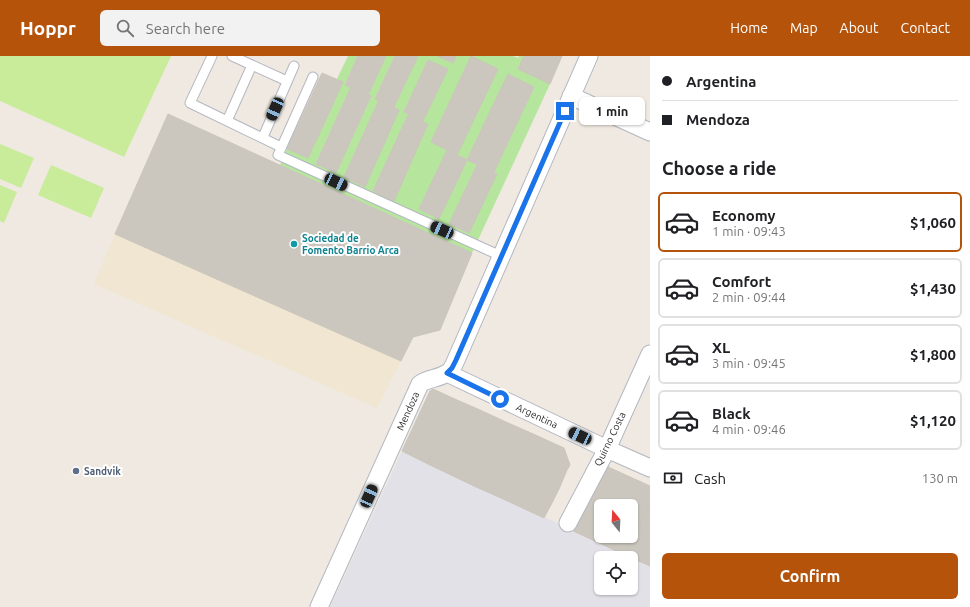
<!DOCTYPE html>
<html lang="en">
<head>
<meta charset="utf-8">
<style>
	body { margin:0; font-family:Ubuntu,sans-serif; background:#f2f2f2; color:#202124; height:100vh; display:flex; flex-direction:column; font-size:15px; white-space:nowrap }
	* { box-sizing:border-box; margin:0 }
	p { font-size:13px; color:#757577 }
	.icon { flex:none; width:22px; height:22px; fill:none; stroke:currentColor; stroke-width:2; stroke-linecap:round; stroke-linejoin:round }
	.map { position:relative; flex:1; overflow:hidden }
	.sheet { display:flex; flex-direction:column; background:#fff; width:320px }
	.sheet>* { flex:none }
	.top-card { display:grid; align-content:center; height:88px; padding:0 12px; background:#fff }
	.needle { width:26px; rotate:342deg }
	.buttons { position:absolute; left:594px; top:443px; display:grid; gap:8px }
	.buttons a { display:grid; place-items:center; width:44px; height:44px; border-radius:6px; background:#fff; box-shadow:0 1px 3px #0004; font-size:20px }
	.end { position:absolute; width:18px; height:18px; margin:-9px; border:5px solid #1a73e8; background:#fff; box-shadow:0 0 0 2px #fff }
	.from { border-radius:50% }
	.bubble { position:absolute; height:28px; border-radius:6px; background:#fff; box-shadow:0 1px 3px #0004; font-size:13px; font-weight:600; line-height:28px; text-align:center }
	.car { position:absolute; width:12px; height:24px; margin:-12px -6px; border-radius:5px; box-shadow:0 0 3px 1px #0007; background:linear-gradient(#222 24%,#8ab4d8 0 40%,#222 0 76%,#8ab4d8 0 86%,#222 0) }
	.top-card b { display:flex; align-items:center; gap:14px; height:38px; font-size:15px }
	.top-card b+b { border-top:1px solid #e0e0e0 }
	.top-card i { width:10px; height:10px; background:#202124 }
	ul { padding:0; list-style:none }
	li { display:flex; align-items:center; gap:12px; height:60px; margin:0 8px 6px; padding:0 4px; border:2px solid #e0e0e0; border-radius:6px }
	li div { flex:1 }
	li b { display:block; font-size:15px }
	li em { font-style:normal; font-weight:600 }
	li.on { border-color:#b45309 }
	li>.icon { width:36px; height:36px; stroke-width:1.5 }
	h2 { padding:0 12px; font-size:18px; line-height:48px }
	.pay { display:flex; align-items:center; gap:10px; height:44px; padding:0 12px; font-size:15px }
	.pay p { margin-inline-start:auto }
	.action { display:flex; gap:8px; margin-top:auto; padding:8px 12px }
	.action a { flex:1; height:46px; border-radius:6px; background:#b45309; color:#fff; font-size:16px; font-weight:600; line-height:46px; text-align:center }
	header { display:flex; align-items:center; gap:24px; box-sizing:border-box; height:56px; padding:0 20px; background:#b45309; color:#fff }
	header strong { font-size:19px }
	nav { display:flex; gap:22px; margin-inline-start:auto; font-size:14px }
	.search { width:280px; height:36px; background:#f2f2f2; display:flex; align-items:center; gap:10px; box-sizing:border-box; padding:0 14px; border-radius:6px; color:#757577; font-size:15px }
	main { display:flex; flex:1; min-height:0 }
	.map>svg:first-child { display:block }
</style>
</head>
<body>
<header>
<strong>Hoppr</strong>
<div class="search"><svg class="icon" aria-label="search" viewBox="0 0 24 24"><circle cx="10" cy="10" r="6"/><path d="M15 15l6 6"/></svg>Search here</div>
<nav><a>Home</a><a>Map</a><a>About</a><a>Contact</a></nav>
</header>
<main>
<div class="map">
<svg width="650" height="551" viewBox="0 0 650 551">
	<rect width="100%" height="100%" fill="#efe9e1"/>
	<!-- industrial -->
	<path fill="#e3e1e8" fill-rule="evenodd" d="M 402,395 L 650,510 L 650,551 L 330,551 ZM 601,502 L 631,502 L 631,532 L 601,532 Z"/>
	<!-- education -->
	<path fill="#f0e6d1" d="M 115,178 L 401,305 L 377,352 L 94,228 Z"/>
	<!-- green -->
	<path fill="#b6e59e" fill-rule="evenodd" d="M 348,0 L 358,0 L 345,28 L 351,31 L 316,107 L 336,117 L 371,41 L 368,39 L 386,0 L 395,0 L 375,42 L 379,44 L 344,121 L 365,130 L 399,54 L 394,51 L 418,0 L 437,0 L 453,7 L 456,0 L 513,0 L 518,2 L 519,0 L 524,0 L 550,28 L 472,197 L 280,109 L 287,93 L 308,102 L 342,26 L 337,23 ZM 471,1 L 498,13 L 457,98 L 431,86 ZM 428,4 L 448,13 L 423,65 L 404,56 ZM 508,19 L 534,31 L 494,116 L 497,118 L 468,177 L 449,168 L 477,109 L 467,104 ZM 408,59 L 428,69 L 393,145 L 373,135 ZM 447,94 L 467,104 L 439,163 L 419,153 Z"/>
	<!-- pitch -->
	<path fill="#c9ec9a" d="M 0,0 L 171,0 L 124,101 L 0,45 Z
		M 0,88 L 34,102 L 21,132 L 0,123 Z
		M 51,109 L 104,132 L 91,162 L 38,139 Z
		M 0,129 L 17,136 L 4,167 L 0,165 Z"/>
	<!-- building -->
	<path fill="#cbc7bf" stroke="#cbc5ba" d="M 358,0 L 386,0 L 368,39 L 345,29 Z
		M 395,0 L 418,0 L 394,51 L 375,43 Z
		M 437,0 L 456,0 L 453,7 Z
		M 471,0 L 498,13 L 457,99 L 431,86 Z
		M 524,0 L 562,0 L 550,28 L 518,13 Z
		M 428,4 L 448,13 L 423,65 L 404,56 Z
		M 322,17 L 343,26 L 308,102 L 287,93 Z
		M 508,18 L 534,31 L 494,116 L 467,104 Z
		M 351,31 L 371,40 L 336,117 L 316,108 Z
		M 379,44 L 399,54 L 365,131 L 344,121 Z
		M 168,58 L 472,197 L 440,274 L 413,281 L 401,305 L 115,178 Z
		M 408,59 L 428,68 L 394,145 L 373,135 Z
		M 447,94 L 467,104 L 439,163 L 419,153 Z
		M 477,109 L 497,118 L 469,177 L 449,168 Z
		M 433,333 L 457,344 L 428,408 L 402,395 L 430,335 Z
		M 457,344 L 480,354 L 451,419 L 428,408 Z
		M 480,354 L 506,366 L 474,430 L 451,419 Z
		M 506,366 L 531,377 L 501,442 L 474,430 Z
		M 531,377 L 564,392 L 570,409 L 567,414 L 524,393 Z
		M 524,393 L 567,414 L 559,433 L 515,412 Z
		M 606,410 L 650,430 L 650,446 L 640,468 L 631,464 L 631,450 L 603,450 L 587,442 Z
		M 515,412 L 559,433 L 552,447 L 508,426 Z
		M 508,426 L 552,447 L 544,462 L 501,442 Z
		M 587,442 L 603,450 L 601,450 L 601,467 L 580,457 Z
		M 650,446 L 650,510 L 625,499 Z
		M 580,457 L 601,467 L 601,480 L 629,480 L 633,482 L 625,499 L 571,474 Z
		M 631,464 L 640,468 L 633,482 L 629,480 L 631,480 Z"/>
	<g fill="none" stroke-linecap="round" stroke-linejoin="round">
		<defs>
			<path id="lane" d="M 212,0 L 190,47 L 281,91
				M 232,0 L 287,25
				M 313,21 L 278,99 L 501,200
				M 227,65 L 252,9
				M 263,81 L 294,10"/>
			<path id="street" d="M 571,40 L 650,76
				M 447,317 L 607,393 L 650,412
				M 568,467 L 607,393 L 650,298
				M 319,551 L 420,328 C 428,322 438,323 447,317 C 451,315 454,309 456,304 L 589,0"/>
		</defs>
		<!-- lane casing -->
		<use href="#lane" stroke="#b4b7c1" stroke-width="11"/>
		<!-- street casing -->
		<use href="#street" stroke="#b4b7c1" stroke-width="19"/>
		<!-- lane -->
		<use href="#lane" stroke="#fff" stroke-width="9"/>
		<!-- street -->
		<use href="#street" stroke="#fff" stroke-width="17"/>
	</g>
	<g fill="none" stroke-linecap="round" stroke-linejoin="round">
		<!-- route -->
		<path stroke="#1a73e8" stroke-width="5" d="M 500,343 L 447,317 L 452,312 L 456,304 L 565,55"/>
	</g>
	<!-- markers -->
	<circle fill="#0f9aa8" stroke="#fff" stroke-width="1.5" cx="294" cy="188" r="4"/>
	<circle fill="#5c6f8a" stroke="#fff" stroke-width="1.5" cx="76" cy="415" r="4"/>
	<g text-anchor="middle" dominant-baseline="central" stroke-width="4" stroke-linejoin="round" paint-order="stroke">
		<!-- culture labels -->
		<g font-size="10" font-weight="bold" fill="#0d838f" stroke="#fff" text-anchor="start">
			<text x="302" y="182">Sociedad de<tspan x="302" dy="12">Fomento Barrio Arca</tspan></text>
		</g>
		<!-- street labels -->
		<g font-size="10" fill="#2e2e2e" stroke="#fff">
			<text transform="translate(408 355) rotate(-66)">Mendoza</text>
			<text transform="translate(537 360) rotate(25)">Argentina</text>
			<text transform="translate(610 383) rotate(-64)">Quirno Costa</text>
		</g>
		<!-- service labels -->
		<g font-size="10" font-weight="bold" fill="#4e5e75" stroke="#fff" text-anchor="start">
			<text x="84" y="415">Sandvik</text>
		</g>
	</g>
</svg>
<div class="buttons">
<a><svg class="needle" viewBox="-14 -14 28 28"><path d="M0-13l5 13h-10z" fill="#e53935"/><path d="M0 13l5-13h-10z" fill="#757577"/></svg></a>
<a><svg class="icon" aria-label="locate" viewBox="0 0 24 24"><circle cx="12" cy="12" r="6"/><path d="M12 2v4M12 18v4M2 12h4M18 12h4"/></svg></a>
</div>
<i class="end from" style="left:500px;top:343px"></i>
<i class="end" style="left:565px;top:55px"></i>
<div class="bubble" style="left:579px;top:41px;width:66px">1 min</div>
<i class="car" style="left:275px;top:53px;rotate:204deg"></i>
<i class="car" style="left:336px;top:126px;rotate:115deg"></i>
<i class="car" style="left:442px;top:174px;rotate:294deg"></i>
<i class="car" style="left:580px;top:380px;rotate:295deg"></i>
<i class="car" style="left:369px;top:440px;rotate:24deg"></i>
</div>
<section class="sheet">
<div class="top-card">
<b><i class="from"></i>Argentina</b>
<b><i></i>Mendoza</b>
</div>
<h2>Choose a ride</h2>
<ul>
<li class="on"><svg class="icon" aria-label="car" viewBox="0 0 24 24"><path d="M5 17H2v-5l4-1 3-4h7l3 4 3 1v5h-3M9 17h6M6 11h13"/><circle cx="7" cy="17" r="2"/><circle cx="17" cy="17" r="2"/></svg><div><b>Economy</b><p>1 min · 09:43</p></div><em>$1,060</em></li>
<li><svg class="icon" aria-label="car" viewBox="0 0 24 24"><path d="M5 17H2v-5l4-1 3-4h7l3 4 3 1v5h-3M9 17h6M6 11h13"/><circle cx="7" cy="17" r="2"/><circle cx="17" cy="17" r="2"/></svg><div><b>Comfort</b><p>2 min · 09:44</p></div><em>$1,430</em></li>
<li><svg class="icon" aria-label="car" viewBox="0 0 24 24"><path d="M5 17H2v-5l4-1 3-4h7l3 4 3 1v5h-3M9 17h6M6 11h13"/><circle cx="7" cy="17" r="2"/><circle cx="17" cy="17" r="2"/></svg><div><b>XL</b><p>3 min · 09:45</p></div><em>$1,800</em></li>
<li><svg class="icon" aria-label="car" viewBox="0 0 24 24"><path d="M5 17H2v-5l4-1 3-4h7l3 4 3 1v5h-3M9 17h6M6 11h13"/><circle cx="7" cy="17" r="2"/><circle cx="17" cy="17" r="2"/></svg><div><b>Black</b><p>4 min · 09:46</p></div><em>$1,120</em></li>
</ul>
<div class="pay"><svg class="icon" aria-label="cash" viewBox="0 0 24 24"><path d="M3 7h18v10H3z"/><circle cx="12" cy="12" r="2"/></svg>Cash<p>130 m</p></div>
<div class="action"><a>Confirm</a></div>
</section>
</main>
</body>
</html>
